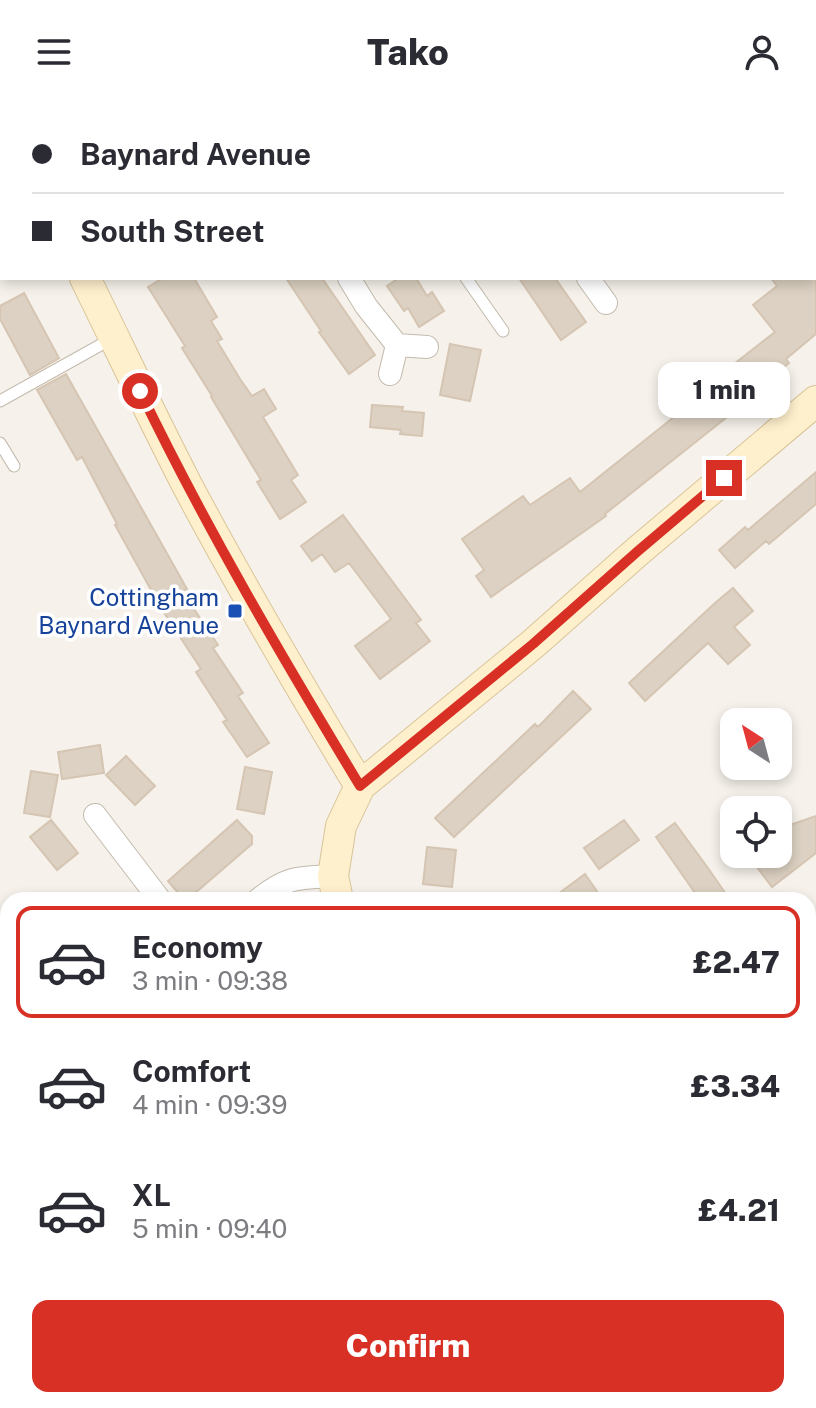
<!DOCTYPE html>
<html lang="en">
<head>
<meta charset="utf-8">
<style>
	body { margin:0; font-family:"Public Sans",sans-serif; background:#f2f2f3; color:#2b2b33; height:100vh; display:flex; flex-direction:column; font-size:30px; white-space:nowrap }
	* { box-sizing:border-box; margin:0 }
	p { font-size:26px; color:#7c7c81 }
	.icon { flex:none; width:44px; height:44px; fill:none; stroke:currentColor; stroke-width:2; stroke-linecap:round; stroke-linejoin:round }
	.map { position:relative; flex:1; overflow:hidden }
	.side { position:absolute; left:0px; top:788px; width:816px; height:516px; display:flex; flex-direction:column; background:#fff; border-radius:24px 24px 0 0; box-shadow:0 4px 12px #0003 }
	.side>* { flex:none }
	.guide { position:absolute; left:0px; top:0px; width:816px; height:176px; box-shadow:0 4px 12px #0003; display:grid; align-content:center; height:176px; padding:0 32px; background:#fff }
	.needle { width:52px; rotate:324deg }
	.tools { position:absolute; left:720px; top:604px; display:grid; gap:16px }
	.tools a { display:grid; place-items:center; width:72px; height:72px; border-radius:16px; background:#fff; box-shadow:0 4px 12px #0003; font-size:40px }
	.end { position:absolute; width:36px; height:36px; margin:-18px; border:10px solid #d93025; background:#fff; box-shadow:0 0 0 4px #fff }
	.from { border-radius:50% }
	.bubble { position:absolute; height:56px; border-radius:16px; background:#fff; box-shadow:0 4px 12px #0003; font-size:26px; font-weight:800; line-height:56px; text-align:center }
	.guide b { display:flex; align-items:center; gap:28px; height:76px; font-size:30px }
	.guide b+b { border-top:2px solid #e1e1e2 }
	.guide i { width:20px; height:20px; background:#2b2b33 }
	ul { padding:14px 0 0; list-style:none }
	li { display:flex; align-items:center; gap:24px; height:112px; margin:0 16px 12px; padding:0 16px; border:4px solid transparent; border-radius:16px }
	li div { flex:1 }
	li b { display:block; font-size:30px }
	li em { font-style:normal; font-weight:800 }
	li.selected { border-color:#d93025 }
	li>.icon { width:72px; height:72px; stroke-width:1.5 }
	.cta { display:flex; gap:16px; margin-top:auto; padding:16px 32px }
	.cta a { flex:1; height:92px; border-radius:16px; background:#d93025; color:#fff; font-size:32px; font-weight:800; line-height:92px; text-align:center }
	header { display:flex; justify-content:space-between; align-items:center; height:104px; padding:0 32px; background:#fff; font-size:36px; font-weight:800 }
	.map>svg:first-child { display:block }
</style>
</head>
<body>
<header><svg class="icon" aria-label="menu" viewBox="0 0 24 24"><path d="M4 6h16M4 12h16M4 18h16"/></svg>Tako<svg class="icon" aria-label="person" viewBox="0 0 24 24"><circle cx="12" cy="8" r="4"/><path d="M4 21q1-7 8-7t8 7"/></svg></header>
<div class="map">
<svg width="816" height="1304" viewBox="0 0 816 1304">
	<rect width="100%" height="100%" fill="#f6f2eb"/>
	<g fill="none" stroke-linecap="round" stroke-linejoin="round">
		<!-- stream -->
		<path stroke="#a5daf6" stroke-width="7" d="M 808,1038 L 816,1032"/>
	</g>
	<!-- building -->
	<path fill="#dcd1c2" stroke="#d5c5b2" stroke-width="2" d="M 163,174 L 194,174 L 217,213 L 211,217 L 222,235 L 217,237 L 240,275 L 252,292 L 264,285 L 276,305 L 263,313 L 298,371 L 291,376 L 306,398 L 280,415 L 257,378 L 261,376 L 211,293 L 212,292 L 182,244 L 185,242 L 148,183 Z
		M 286,174 L 322,174 L 375,251 L 349,270 L 319,228 L 321,227 Z
		M 399,174 L 416,174 L 427,192 L 432,188 L 444,207 L 419,223 L 408,204 L 404,207 L 387,182 Z
		M 519,174 L 555,174 L 586,218 L 561,236 Z
		M 771,174 L 816,174 L 816,230 L 786,255 L 789,259 L 725,310 L 727,313 L 605,410 L 606,412 L 491,493 L 476,472 L 484,466 L 462,435 L 523,392 L 530,401 L 570,374 L 580,388 L 719,277 L 716,274 L 775,228 L 753,201 L 777,182 Z
		M 24,189 L 59,254 L 30,271 L 0,215 L 0,202 Z
		M 450,240 L 481,246 L 470,297 L 440,291 Z
		M 66,270 L 187,485 L 182,487 L 218,541 L 213,544 L 243,589 L 238,592 L 269,639 L 247,653 L 223,618 L 227,616 L 196,568 L 201,565 L 161,504 L 115,421 L 117,420 L 82,353 L 77,356 L 37,286 Z
		M 372,301 L 403,303 L 402,307 L 424,309 L 422,332 L 400,330 L 401,326 L 370,323 Z
		M 816,368 L 816,400 L 769,440 L 766,437 L 735,464 L 719,446 L 745,423 L 748,426 Z
		M 343,411 L 421,516 L 416,519 L 430,537 L 380,575 L 355,542 L 391,515 L 349,459 L 335,468 L 322,450 L 312,457 L 301,442 Z
		M 733,484 L 753,507 L 734,523 L 750,541 L 728,560 L 708,539 L 645,597 L 629,579 L 715,499 Z
		M 573,587 L 591,605 L 454,733 L 435,714 L 535,620 L 538,623 Z
		M 100,641 L 104,669 L 62,675 L 58,648 Z
		M 126,652 L 155,682 L 135,701 L 106,671 Z
		M 245,663 L 272,668 L 264,710 L 237,705 Z
		M 31,667 L 58,671 L 50,713 L 24,709 Z
		M 816,712 L 816,749 L 772,783 L 747,750 L 778,750 L 778,725 Z
		M 51,716 L 78,749 L 57,766 L 30,733 Z
		M 237,716 L 252,732 L 252,740 L 187,796 L 184,796 L 168,777 Z
		M 624,716 L 639,736 L 599,765 L 584,744 Z
		M 675,719 L 708,764 L 730,796 L 700,796 L 672,756 L 656,733 Z
		M 427,743 L 456,746 L 452,783 L 423,780 Z
		M 585,770 L 603,796 L 550,796 Z"/>
	<g fill="none" stroke-linecap="round" stroke-linejoin="round">
		<defs>
			<path id="lane" d="M 604,0 L 605,2
				M 557,2 L 559,0
				M 0,148 L 2,146
				M 466,174 L 503,227
				M 0,297 L 113,234
				M 0,339 L 14,362"/>
			<path id="street" d="M 467,0 L 469,2
				M 324,2 L 325,0
				M 349,174 L 366,202 L 397,241
				M 588,174 L 606,199
				M 390,270 L 397,241 L 427,243
				M 95,711 L 160,796
				M 258,796 C 287,772 298,774 333,772
				M 0,891 L 8,892
				M 808,1190 L 816,1184
				M 0,1232 L 8,1232
				M 624,1296 L 629,1304
				M 695,1296 L 694,1300 L 697,1304"/>
			<path id="secondary" d="M 0,29 L 2,32
				M 85,174 C 119,243 152,313 187,381 C 241,483 300,583 360,682
				M 338,796 L 333,772 L 341,722 L 360,682 L 533,540 L 638,447 L 816,297
				M 381,1304 L 391,1296"/>
		</defs>
		<!-- lane casing -->
		<use href="#lane" stroke="#c3baad" stroke-width="13"/>
		<!-- street casing -->
		<use href="#street" stroke="#c3baad" stroke-width="24"/>
		<!-- secondary casing -->
		<use href="#secondary" stroke="#d9c498" stroke-width="32"/>
		<!-- lane -->
		<use href="#lane" stroke="#fff" stroke-width="11"/>
		<!-- street -->
		<use href="#street" stroke="#fff" stroke-width="22"/>
		<!-- secondary -->
		<use href="#secondary" stroke="#fff0cd" stroke-width="30"/>
	</g>
	<g fill="none" stroke-linecap="round" stroke-linejoin="round">
		<!-- route -->
		<path stroke="#d93025" stroke-width="10" d="M 140,287 C 205,422 282,553 360,682 L 533,540 L 638,447 L 724,374"/>
	</g>
	<!-- markers -->
	<rect fill="#1a4fb4" stroke="#fff" stroke-width="3" x="227" y="499" width="16" height="16" rx="4"/>
	<g text-anchor="middle" dominant-baseline="central" stroke-width="7" stroke-linejoin="round" paint-order="stroke">
		<!-- transit labels -->
		<g font-size="24" fill="#164399" stroke="#fff" text-anchor="end">
			<text x="219" y="493">Cottingham<tspan x="219" dy="28">Baynard Avenue</tspan></text>
		</g>
	</g>
</svg>
<div class="tools">
<a><svg class="needle" viewBox="-14 -14 28 28"><path d="M0-13l5 13h-10z" fill="#e53935"/><path d="M0 13l5-13h-10z" fill="#7c7c81"/></svg></a>
<a><svg class="icon" aria-label="locate" viewBox="0 0 24 24"><circle cx="12" cy="12" r="6"/><path d="M12 2v4M12 18v4M2 12h4M18 12h4"/></svg></a>
</div>
<i class="end from" style="left:140px;top:287px"></i>
<i class="end" style="left:724px;top:374px"></i>
<div class="bubble" style="left:658px;top:258px;width:132px">1 min</div>
<div class="guide">
<b><i class="from"></i>Baynard Avenue</b>
<b><i></i>South Street</b>
</div>
<section class="side">
<ul>
<li class="selected"><svg class="icon" aria-label="car" viewBox="0 0 24 24"><path d="M5 17H2v-5l4-1 3-4h7l3 4 3 1v5h-3M9 17h6M6 11h13"/><circle cx="7" cy="17" r="2"/><circle cx="17" cy="17" r="2"/></svg><div><b>Economy</b><p>3 min · 09:38</p></div><em>£2.47</em></li>
<li><svg class="icon" aria-label="car" viewBox="0 0 24 24"><path d="M5 17H2v-5l4-1 3-4h7l3 4 3 1v5h-3M9 17h6M6 11h13"/><circle cx="7" cy="17" r="2"/><circle cx="17" cy="17" r="2"/></svg><div><b>Comfort</b><p>4 min · 09:39</p></div><em>£3.34</em></li>
<li><svg class="icon" aria-label="car" viewBox="0 0 24 24"><path d="M5 17H2v-5l4-1 3-4h7l3 4 3 1v5h-3M9 17h6M6 11h13"/><circle cx="7" cy="17" r="2"/><circle cx="17" cy="17" r="2"/></svg><div><b>XL</b><p>5 min · 09:40</p></div><em>£4.21</em></li>
</ul>
<div class="cta"><a>Confirm</a></div>
</section>
</div>
</body>
</html>
